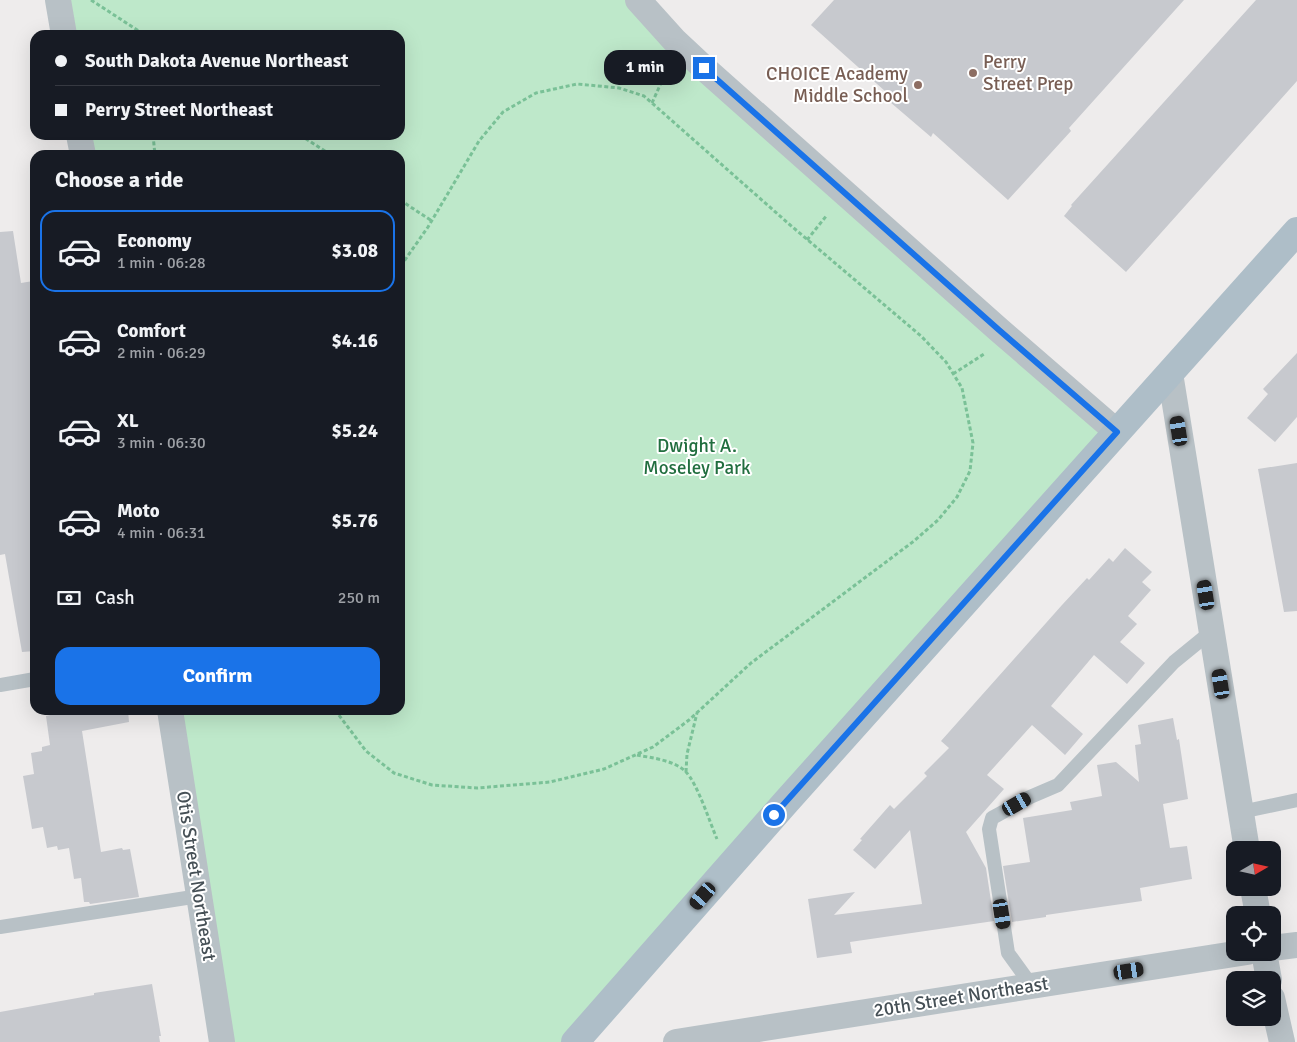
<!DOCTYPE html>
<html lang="en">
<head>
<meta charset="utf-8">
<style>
	body { margin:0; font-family:Signika,sans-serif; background:#242831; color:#f1f3f6; height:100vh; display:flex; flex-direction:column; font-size:19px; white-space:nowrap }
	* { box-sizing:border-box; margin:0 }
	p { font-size:16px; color:#9ea1a6 }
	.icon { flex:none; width:28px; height:28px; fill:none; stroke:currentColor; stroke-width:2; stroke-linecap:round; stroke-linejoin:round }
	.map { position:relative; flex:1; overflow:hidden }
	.drawer { position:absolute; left:30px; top:150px; width:375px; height:565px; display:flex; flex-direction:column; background:#171b24; border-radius:15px; box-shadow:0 5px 20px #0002 }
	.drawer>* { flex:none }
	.guide { position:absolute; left:30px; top:30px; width:375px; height:110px; border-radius:15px; box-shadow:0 5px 20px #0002; display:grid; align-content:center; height:110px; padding:0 25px; background:#171b24 }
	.needle { width:32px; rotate:81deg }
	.controls { position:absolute; left:1226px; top:841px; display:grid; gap:10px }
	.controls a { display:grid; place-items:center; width:55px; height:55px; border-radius:10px; background:#171b24; box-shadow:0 5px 20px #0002; font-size:25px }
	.end { position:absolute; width:22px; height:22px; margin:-11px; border:6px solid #1a73e8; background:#fff; box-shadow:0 0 0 2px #fff }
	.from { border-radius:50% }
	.bubble { position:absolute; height:35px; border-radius:15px; background:#171b24; box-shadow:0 5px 20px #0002; font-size:16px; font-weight:800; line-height:35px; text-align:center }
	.car { position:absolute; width:15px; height:30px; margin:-15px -8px; border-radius:6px; box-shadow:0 0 4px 1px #0007; background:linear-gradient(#222 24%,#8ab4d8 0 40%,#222 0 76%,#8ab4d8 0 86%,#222 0) }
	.guide b { display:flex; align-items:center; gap:18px; height:48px; font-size:19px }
	.guide b+b { border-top:1px solid #363941 }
	.guide i { width:12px; height:12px; background:#f1f3f6 }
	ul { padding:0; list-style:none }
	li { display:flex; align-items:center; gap:15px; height:82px; margin:0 10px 8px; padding:0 15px; border:2px solid transparent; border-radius:15px }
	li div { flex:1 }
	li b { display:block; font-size:19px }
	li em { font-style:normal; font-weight:800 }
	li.current { border-color:#1a73e8 }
	li>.icon { width:45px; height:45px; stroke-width:1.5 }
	h2 { padding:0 25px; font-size:22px; line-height:60px }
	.pay { display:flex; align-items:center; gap:12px; height:55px; padding:0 25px; font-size:19px }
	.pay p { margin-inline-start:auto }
	.action { display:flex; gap:10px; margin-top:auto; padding:10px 25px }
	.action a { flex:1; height:58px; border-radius:15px; background:#1a73e8; color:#fff; font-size:20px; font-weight:800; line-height:58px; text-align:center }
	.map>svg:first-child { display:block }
</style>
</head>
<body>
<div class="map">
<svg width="1297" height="1042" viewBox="0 0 1297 1042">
	<rect width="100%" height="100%" fill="#eeecec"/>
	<!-- green -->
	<path fill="#bee8ca" d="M 58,0 L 638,0 L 1117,432 L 575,1042 L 222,1042 L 170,710 L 400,710 L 400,155 L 83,155 L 79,135 L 400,135 L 400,35 L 64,35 Z"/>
	<!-- building -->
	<path fill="#c7c9ce" d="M 834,0 L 1184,0 L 1069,128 L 1071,131 L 1008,200 L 933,133 L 931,137 L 883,96 L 886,92 L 811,25 Z
		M 1256,0 L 1297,0 L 1297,81 L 1126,272 L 1064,216 L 1072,206 L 1071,205 Z
		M 13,231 L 21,283 L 33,281 L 35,296 L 35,651 L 22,652 L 5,554 L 0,555 L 0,232 Z
		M 1297,353 L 1297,417 L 1275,442 L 1247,418 L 1268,394 L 1263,389 Z
		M 1297,463 L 1297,611 L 1284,612 L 1258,469 Z
		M 1125,548 L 1152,572 L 1142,582 L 1151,590 L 1128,616 L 1137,624 L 1120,642 L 1145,663 L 1127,684 L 1094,655 L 1051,706 L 1083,734 L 1065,755 L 1032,725 L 987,775 L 1004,789 L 966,832 L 986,868 L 994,921 L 850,942 L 852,953 L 817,958 L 808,899 L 855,892 L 834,915 L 922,904 L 910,830 L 875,869 L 853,850 L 862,840 L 860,839 L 890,805 L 894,809 L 927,776 L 924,773 L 949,748 L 941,741 L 1062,605 L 1087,578 L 1089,580 L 1109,558 L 1113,562 Z
		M 49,710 L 128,710 L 129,722 L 82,731 L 101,852 L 122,848 L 123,850 L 130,849 L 139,897 L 90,904 L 89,902 L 84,902 L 81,878 L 74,879 L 69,848 L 58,850 L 57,846 L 47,848 L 43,827 L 32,829 L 23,776 L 34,774 L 31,753 L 42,751 L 42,747 L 50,745 L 46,716 L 50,715 Z
		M 1173,718 L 1177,740 L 1179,739 L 1188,799 L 1163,804 L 1170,848 L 1187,846 L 1192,879 L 1140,888 L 1142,901 L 1046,915 L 1046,917 L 1012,922 L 1003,866 L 1030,862 L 1023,818 L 1072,810 L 1070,802 L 1102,796 L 1097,765 L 1116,762 L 1139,782 L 1135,745 L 1141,744 L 1138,725 Z
		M 152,984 L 161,1036 L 159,1036 L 160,1042 L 0,1042 L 0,1012 L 94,995 L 94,993 Z"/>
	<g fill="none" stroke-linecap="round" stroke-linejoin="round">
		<!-- path -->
		<path stroke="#7ac197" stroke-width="3" stroke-dasharray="4 2.5" stroke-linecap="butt" d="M 91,0 L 145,35
			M 652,103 L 666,72
			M 153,135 L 155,155
			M 300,135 L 331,155
			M 400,200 L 432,221
			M 807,240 L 827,215
			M 953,374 L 984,354
			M 335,710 L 366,751 L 394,773 L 432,785 L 477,788 L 550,782 L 604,769 L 653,747 L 689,720 L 751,663 L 914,541 L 938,520 L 957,497 L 970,471 L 973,443 L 962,388 L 946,362 L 921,336 L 789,224 L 644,96 L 619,88 L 577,84 L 536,93 L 503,112 L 479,141 L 428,227 L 400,267
			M 637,755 C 652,758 673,760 685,771 C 697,782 710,823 717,839
			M 686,772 L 687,754 L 697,713"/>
		<!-- service -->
		<path stroke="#b8c1c6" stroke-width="14" d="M 0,685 L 35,679
			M 1241,812 L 1297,800
			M 0,927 L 199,896
			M 1032,986 L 1008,953 L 989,829 L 992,818 L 1030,797 L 1058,785 L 1174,662 L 1212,631"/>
		<!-- minor -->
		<path stroke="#b8c1c6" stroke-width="26" d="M 58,0 L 64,35
			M 638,0 L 674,40 L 704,68 L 999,330 L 1117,432
			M 79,135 L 83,155
			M 1170,373 L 1247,850
			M 170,710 L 222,1042
			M 1253,888 L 1258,915
			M 1272,948 L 1297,945
			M 1264,952 L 1269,980
			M 1272,998 L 1282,1042
			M 676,1042 L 1247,952"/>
		<!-- primary -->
		<path stroke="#aebec8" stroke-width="28" d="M 575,1042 L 786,802 L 1297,231"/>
	</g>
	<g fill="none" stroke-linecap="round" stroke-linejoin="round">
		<!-- route -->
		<path stroke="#1a73e8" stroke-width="6" d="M 704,68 L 999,330 L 1117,432 L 774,815"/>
	</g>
	<!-- markers -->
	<g fill="#8d6e63" stroke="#fff" stroke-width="2">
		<circle cx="973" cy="73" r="5"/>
		<circle cx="918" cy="85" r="5"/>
	</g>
	<g text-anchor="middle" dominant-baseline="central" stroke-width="4" stroke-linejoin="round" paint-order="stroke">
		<!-- education labels -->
		<g font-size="19" fill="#785e54" stroke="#fff" text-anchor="start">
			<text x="983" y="62">Perry<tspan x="983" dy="22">Street Prep</tspan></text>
			<text x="908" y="74" text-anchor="end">CHOICE Academy<tspan x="908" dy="22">Middle School</tspan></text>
		</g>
		<!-- park labels -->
		<g font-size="19" fill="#216e3f" stroke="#fff">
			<text x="697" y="446">Dwight A.<tspan x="697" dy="22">Moseley Park</tspan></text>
		</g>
		<!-- street labels -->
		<g font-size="19" fill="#465056" stroke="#fff">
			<text transform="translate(196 876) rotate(81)">Otis Street Northeast</text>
			<text transform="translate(961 997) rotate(-9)">20th Street Northeast</text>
		</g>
	</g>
</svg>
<div class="controls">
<a><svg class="needle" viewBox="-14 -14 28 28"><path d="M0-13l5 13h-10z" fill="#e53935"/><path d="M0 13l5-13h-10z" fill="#9ea1a6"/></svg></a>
<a><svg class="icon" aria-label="locate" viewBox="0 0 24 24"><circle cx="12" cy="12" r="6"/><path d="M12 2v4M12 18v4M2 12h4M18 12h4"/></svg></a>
<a><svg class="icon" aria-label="layers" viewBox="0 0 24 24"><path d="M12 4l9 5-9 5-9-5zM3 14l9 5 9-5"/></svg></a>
</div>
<i class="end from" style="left:774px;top:815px"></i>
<i class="end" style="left:704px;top:68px"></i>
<div class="bubble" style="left:604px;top:50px;width:82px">1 min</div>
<i class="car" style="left:1179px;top:431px;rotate:351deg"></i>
<i class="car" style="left:1206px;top:595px;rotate:351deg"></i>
<i class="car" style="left:1221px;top:684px;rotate:351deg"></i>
<i class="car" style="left:1017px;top:804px;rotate:60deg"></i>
<i class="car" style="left:703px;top:896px;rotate:221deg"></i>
<i class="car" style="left:1002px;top:914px;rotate:171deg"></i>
<i class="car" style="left:1129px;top:971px;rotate:81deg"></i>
<div class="guide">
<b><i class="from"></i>South Dakota Avenue Northeast</b>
<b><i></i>Perry Street Northeast</b>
</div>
<section class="drawer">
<h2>Choose a ride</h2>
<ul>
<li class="current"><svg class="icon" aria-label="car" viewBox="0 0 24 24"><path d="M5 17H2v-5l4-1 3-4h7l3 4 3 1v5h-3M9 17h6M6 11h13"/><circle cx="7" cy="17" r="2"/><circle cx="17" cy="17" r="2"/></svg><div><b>Economy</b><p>1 min · 06:28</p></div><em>$3.08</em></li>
<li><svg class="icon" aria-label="car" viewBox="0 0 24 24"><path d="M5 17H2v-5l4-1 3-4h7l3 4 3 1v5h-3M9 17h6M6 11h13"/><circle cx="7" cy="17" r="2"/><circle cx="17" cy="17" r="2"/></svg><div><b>Comfort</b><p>2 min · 06:29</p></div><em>$4.16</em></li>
<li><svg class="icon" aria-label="car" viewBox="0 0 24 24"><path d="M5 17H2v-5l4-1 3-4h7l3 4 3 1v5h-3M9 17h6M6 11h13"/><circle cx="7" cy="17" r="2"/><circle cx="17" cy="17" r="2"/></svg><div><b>XL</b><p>3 min · 06:30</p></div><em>$5.24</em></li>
<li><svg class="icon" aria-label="car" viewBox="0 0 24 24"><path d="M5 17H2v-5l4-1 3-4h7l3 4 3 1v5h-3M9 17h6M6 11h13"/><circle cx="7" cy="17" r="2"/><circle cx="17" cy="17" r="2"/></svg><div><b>Moto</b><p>4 min · 06:31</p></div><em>$5.76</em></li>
</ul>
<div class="pay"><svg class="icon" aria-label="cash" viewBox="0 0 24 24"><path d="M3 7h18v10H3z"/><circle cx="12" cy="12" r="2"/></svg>Cash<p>250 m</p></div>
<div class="action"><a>Confirm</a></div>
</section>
</div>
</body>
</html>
